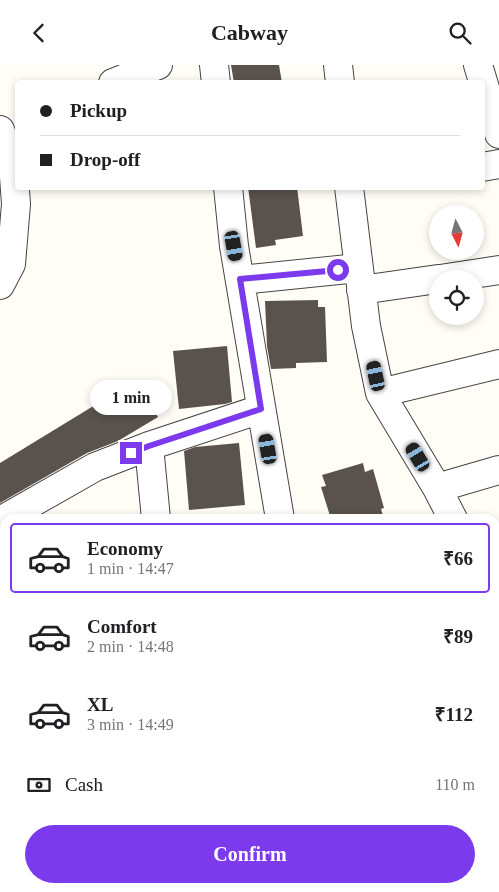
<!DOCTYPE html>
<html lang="en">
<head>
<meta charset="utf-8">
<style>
	body { margin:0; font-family:"Times New Roman",serif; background:#f2f2f2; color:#202124; height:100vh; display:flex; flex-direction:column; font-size:19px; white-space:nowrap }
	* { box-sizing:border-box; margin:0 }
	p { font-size:16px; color:#757577 }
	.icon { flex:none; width:28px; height:28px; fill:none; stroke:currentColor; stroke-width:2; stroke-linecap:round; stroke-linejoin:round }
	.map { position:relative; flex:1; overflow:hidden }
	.details { position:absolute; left:0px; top:449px; width:500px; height:379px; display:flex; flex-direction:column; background:#fff; border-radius:15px 15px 0 0; box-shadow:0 2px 8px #0003 }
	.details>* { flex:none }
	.banner { position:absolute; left:15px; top:15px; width:470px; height:110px; border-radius:5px; box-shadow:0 2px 8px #0003; display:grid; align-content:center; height:110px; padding:0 25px; background:#fff }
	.needle { width:32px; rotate:174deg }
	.tools { position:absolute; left:429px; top:140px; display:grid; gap:10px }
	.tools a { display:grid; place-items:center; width:55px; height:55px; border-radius:50%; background:#fff; box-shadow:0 2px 8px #0003; font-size:25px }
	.end { position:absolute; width:22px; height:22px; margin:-11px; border:6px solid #7c3aed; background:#fff; box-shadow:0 0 0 2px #fff }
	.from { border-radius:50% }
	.bubble { position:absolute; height:35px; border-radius:18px; background:#fff; box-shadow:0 2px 8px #0003; font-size:16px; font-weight:800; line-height:35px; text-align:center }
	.car { position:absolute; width:15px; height:30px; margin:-15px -8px; border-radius:6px; box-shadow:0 0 4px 1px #0007; background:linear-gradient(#222 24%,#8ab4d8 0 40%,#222 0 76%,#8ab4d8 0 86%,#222 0) }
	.banner b { display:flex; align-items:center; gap:18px; height:48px; font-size:19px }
	.banner b+b { border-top:1px solid #e0e0e0 }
	.banner i { width:12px; height:12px; background:#202124 }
	ul { padding:9px 0 0; list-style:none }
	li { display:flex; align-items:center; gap:15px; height:70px; margin:0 10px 8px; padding:0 15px; border:2px solid transparent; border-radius:5px }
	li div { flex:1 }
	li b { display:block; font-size:19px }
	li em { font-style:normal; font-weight:800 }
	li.on { border-color:#7c3aed }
	li>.icon { width:45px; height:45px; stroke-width:1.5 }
	.pay { display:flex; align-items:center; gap:12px; height:55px; padding:0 25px; font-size:19px }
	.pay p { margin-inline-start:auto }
	.action { display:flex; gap:10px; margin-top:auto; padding:10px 25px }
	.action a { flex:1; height:58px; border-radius:30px; background:#7c3aed; color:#fff; font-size:20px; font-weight:800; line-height:58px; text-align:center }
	header { display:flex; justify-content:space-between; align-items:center; height:65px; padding:0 25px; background:#fff; font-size:22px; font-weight:800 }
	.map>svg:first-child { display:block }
</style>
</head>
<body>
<header><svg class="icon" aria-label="back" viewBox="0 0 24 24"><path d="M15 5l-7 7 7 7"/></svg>Cabway<svg class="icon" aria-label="search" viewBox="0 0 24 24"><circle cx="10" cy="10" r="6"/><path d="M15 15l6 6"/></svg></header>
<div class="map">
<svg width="499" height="827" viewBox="0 0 499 827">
	<rect width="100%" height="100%" fill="#fffdf5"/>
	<!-- building -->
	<path fill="#5a524d" d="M 231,0 L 279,0 L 282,18 L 234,18 Z
		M 248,122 L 297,122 L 303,171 L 275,175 L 276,180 L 256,183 Z
		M 318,235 L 318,242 L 325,242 L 327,297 L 296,298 L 296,303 L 271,304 L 267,281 L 265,236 Z
		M 227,281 L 232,337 L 225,339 L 179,344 L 173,286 Z
		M 136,315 L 158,352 L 118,376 L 87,388 L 0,438 L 0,398 Z
		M 239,378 L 245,440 L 189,445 L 184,386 L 195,382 Z
		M 363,398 L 365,407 L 373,404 L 384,443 L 381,444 L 384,454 L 331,454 L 321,422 L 326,421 L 322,410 Z"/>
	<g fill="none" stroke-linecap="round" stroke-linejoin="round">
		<defs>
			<path id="minor" d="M 214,0 L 216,18
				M 338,0 L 340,18
				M 478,0 L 499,69
				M 113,18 L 158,0
				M 0,65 L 13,98 L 16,139 L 11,199 L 0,220
				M 482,102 L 499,99
				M 228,122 L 234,181 L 280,454
				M 349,122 L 366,261 L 380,328 L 437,423 L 453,454
				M 440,214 L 499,205
				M 240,215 L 358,203
				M 361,225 L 438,214
				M 380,328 L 499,299
				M 149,381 L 156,454
				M 437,423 L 499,405
				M 0,456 L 95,402 L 149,381 L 261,344
				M 495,536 L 499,535
				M 0,589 L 5,588
				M 39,822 L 39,827
				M 340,822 L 341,827"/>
		</defs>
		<!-- minor casing -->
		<use href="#minor" stroke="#444" stroke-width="30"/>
		<!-- minor -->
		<use href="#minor" stroke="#fff" stroke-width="28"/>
	</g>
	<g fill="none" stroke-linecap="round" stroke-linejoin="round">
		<!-- route -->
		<path stroke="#7c3aed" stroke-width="6" d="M 131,388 L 149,381 L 261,344 L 240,214 L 338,205"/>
	</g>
</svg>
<div class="tools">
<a><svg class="needle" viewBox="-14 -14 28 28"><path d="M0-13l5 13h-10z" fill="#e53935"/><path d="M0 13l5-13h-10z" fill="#757577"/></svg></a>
<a><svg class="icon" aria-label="locate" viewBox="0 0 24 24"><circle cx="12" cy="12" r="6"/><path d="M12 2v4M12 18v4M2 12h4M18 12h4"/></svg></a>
</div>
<i class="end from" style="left:338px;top:205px"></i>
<i class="end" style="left:131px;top:388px"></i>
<div class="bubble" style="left:90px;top:315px;width:82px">1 min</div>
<i class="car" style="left:234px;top:181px;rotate:170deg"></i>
<i class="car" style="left:376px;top:311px;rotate:348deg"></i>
<i class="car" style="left:268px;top:384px;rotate:350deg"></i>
<i class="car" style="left:418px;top:392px;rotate:329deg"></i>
<div class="banner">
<b><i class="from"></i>Pickup</b>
<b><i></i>Drop-off</b>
</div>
<section class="details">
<ul>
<li class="on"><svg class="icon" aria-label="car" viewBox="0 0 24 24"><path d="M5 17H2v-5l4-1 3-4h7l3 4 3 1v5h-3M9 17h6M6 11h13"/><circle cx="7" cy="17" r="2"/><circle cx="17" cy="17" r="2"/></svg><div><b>Economy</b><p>1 min · 14:47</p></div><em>₹66</em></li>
<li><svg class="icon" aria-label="car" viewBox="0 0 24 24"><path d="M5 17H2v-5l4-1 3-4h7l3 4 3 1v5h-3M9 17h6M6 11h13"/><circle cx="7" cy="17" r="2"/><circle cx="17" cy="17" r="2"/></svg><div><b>Comfort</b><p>2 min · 14:48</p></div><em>₹89</em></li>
<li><svg class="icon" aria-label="car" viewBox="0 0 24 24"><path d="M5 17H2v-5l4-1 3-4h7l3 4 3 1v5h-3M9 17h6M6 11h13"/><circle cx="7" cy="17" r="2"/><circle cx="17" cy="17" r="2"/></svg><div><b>XL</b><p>3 min · 14:49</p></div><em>₹112</em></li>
</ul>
<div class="pay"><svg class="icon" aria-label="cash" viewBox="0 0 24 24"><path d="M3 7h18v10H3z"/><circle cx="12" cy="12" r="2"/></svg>Cash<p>110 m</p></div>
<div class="action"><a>Confirm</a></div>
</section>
</div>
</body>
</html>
